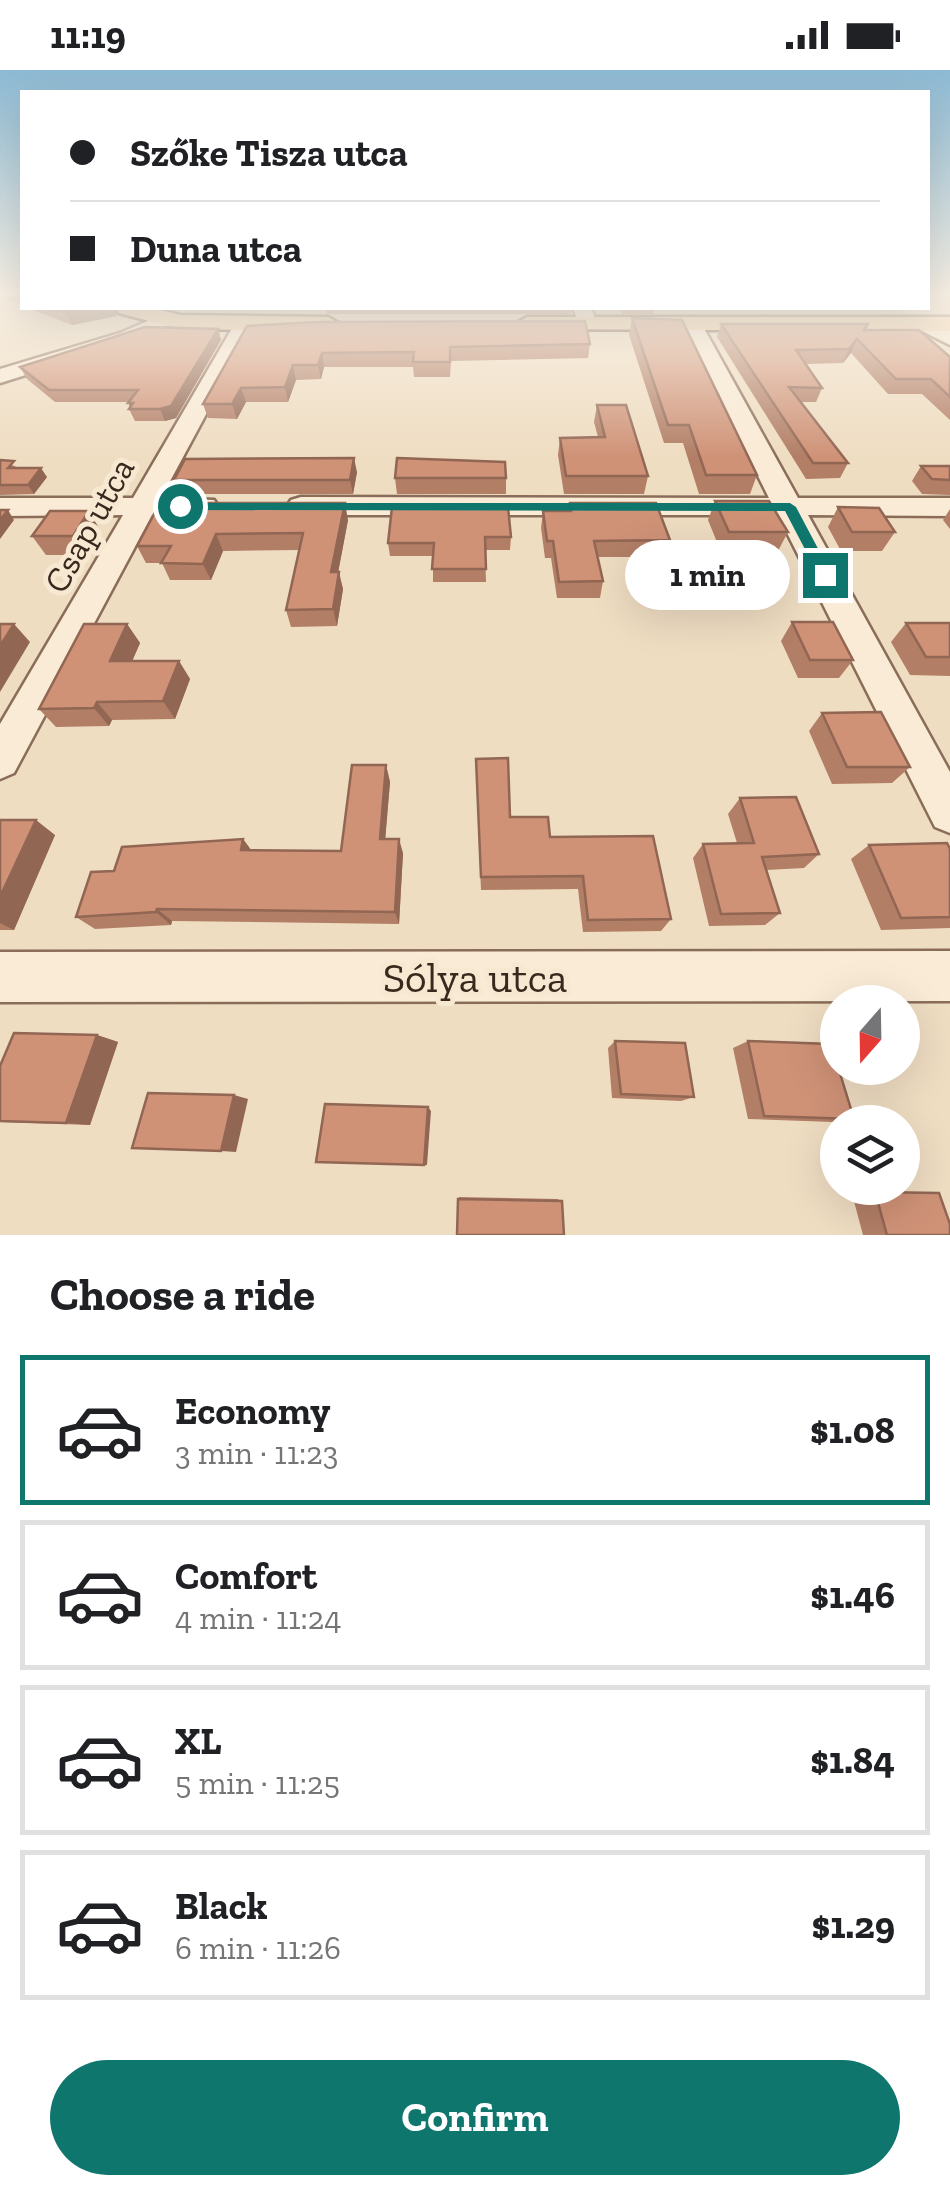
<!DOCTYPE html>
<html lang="en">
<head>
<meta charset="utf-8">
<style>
	body { margin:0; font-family:"Zilla Slab",serif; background:#f2f2f2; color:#202124; height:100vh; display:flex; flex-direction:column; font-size:38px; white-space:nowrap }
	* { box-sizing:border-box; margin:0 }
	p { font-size:32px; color:#757577 }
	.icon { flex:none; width:55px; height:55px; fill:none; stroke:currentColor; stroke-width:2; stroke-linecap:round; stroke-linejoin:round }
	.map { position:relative; height:1165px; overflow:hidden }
	.side { display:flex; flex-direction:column; background:#fff; flex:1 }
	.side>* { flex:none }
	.banner { position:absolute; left:20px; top:20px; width:910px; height:220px; border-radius:0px; box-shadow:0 10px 40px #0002; display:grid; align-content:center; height:220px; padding:0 50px; background:#fff }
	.needle { width:65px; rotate:200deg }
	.fabs { position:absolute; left:820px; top:915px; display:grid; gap:20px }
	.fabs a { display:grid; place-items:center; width:100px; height:100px; border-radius:50%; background:#fff; box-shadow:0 10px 40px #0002; font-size:50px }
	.end { position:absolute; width:45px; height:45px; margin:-22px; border:12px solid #0f766e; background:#fff; box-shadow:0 0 0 5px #fff }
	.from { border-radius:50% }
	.bubble { position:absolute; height:70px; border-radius:35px; background:#fff; box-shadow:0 10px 40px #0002; font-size:32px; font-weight:700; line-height:70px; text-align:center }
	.banner b { display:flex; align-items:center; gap:35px; height:95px; font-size:38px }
	.banner b+b { border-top:2px solid #e0e0e0 }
	.banner i { width:25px; height:25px; background:#202124 }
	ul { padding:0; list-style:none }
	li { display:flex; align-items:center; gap:30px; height:150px; margin:0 20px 15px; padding:0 30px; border:5px solid #e0e0e0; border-radius:0px }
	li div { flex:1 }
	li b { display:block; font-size:38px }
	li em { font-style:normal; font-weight:700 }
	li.active { border-color:#0f766e }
	li>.icon { width:90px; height:90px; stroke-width:1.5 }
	h2 { padding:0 50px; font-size:45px; line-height:120px }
	.action { display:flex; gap:20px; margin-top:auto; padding:20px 50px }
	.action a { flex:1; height:115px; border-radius:60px; background:#0f766e; color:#fff; font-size:40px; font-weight:700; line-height:115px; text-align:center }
	.status { display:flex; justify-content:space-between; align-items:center; height:70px; padding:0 50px; background:#fff; direction:ltr }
	.status svg { height:28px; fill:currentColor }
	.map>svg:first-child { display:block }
</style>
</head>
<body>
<div class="status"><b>11:19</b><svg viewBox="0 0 49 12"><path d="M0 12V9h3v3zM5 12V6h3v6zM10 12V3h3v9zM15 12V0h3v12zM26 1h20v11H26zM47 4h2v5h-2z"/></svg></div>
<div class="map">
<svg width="950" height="1165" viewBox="0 0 950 1165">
	<rect width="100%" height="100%" fill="#efddc2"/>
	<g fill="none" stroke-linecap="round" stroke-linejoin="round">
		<defs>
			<path id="minor" d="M 573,238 L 591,238 L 597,253 L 594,257 L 580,257 Z
				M 166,243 L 173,245 L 173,253 L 134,271 L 0,313 L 0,299 L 120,263 Z
				M 691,247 L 701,253 L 798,428 L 950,428 L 950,446 L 808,445 L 950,702 L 950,763 L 935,757 L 778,445 L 301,445 L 291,442 L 287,436 L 291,430 L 301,427 L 769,428 L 681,253 Z
				M 923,248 L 950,261 L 950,275 L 916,258 L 913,254 Z
				M 244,249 L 254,255 L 161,428 L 214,430 L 218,436 L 214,442 L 152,445 L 14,703 L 0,709 L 0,654 L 123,445 L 0,446 L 0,428 L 133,428 L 234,255 Z
				M 950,881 L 950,931 L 0,932 L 0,882 Z"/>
			<path id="major" d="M 115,238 L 153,238 L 180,245 L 328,247 L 340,254 L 328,261 L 179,259 L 119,243 Z
				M 527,247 L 950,247 L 950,261 L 518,259 L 515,254 Z"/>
		</defs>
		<!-- minor casing -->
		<use href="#minor" stroke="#8a6d59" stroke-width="5"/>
		<!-- major casing -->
		<use href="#major" stroke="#583c2d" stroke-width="5"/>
		<!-- minor -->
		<use href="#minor" fill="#faebd6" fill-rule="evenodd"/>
		<!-- major -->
		<use href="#major" fill="#f4cd99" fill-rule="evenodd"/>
	</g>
	<!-- wall -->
	<path fill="#b27e66" d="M 0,224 L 22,224 L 22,235 L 0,226 Z
		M 28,238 L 113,238 L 117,246 L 72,255 Z
		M 326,238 L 572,238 L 571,244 L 327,244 Z
		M 620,238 L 654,238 L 653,244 L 622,244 Z
		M 632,248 L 757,405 L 750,424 L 699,424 L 683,373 L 664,373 L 629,265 Z
		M 721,254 L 865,260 L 950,287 L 950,350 L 922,324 L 888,324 L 851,283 L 843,293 L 806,294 L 822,318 L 816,332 L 801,332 L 848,393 L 840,408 L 806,409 L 717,267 Z
		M 247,256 L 590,274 L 588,288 L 451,291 L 450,307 L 414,307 L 413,297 L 324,297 L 321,309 L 296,310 L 288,332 L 246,332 L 237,349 L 208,348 L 203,334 Z
		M 218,259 L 221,270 L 176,348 L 165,351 L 135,351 L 129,339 L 129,332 L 55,332 L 27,309 L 20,297 Z
		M 597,335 L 648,406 L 644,424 L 564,424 L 558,385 L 560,368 L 598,367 L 594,352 Z
		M 0,390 L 19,398 L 47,407 L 34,424 L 0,425 Z
		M 921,396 L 950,396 L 950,425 L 922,424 L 912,411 Z
		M 357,402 L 353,424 L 180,424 L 174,410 Z
		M 395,408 L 506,408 L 506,424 L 397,424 Z
		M 715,431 L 788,462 L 778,481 L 721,482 L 708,450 Z
		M 160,433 L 348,450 L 338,502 L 343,519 L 337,556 L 291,557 L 286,540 L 299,480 L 223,481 L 211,510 L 170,510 L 162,493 L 146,493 L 137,476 Z
		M 570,433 L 670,470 L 665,487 L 598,487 L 603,511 L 600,528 L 557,528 L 551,488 L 545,488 L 541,458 L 543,441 L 569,441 Z
		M 392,437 L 511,467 L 510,480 L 485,480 L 486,512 L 433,512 L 433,486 L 390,486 L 388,473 Z
		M 838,437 L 895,462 L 882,481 L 841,481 L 828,457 Z
		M 950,439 L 950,459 L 943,450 Z
		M 100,460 L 85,485 L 46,485 L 32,466 Z
		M 792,552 L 853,590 L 839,608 L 798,608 L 781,571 Z
		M 906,553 L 950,553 L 950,606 L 910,605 L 891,572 Z
		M 127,554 L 140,573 L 132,591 L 179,591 L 190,609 L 175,649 L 112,650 L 109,656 L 56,657 L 39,639 Z
		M 822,643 L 910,697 L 892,713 L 832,714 L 809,661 Z
		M 386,695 L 390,712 L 385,769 L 403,783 L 399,854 L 172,851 L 171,855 L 95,859 L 76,847 L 114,801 L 243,769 L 251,780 L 341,781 Z
		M 476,705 L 510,747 L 671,849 L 661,861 L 583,862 L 578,819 L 481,820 Z
		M 740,728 L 819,784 L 804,798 L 766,800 L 780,843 L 765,855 L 709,856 L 693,788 L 703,774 L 737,773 L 728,744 Z
		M 0,750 L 55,765 L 14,860 L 0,860 Z
		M 869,775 L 950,779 L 950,858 L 881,860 L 851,789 Z
		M 97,965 L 118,972 L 90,1055 L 0,1052 L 0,996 Z
		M 615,971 L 694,1027 L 681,1031 L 612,1028 L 608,978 Z
		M 748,971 L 854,1049 L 832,1052 L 748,1049 L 733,978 Z
		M 851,1120 L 939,1123 L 950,1165 L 863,1165 Z
		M 459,1127 L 557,1129 L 562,1131 L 458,1129 Z"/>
	<!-- shaded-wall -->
	<path fill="#916653" d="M 87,238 L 113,238 L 117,246 L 72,255 L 66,242 Z
		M 218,259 L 221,270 L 176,348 L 165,351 L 160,339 Z
		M 857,269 L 851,283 L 843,293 L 849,279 Z
		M 322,283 L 324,297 L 321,309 L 318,295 Z
		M 293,295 L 296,310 L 288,332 L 285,317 Z
		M 241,318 L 246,332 L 237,349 L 232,334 Z
		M 354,388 L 357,402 L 353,424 L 350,410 Z
		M 41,398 L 47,407 L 34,424 L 28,415 Z
		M 345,433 L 348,450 L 335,519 L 331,502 Z
		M 8,440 L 14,450 L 0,469 L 0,450 Z
		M 89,441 L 100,460 L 85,485 L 73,466 Z
		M 216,464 L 223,481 L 211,510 L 203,494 Z
		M 339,502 L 343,519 L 337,556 L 333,539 Z
		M 14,554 L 30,572 L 0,622 L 0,576 Z
		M 127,554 L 140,573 L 124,610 L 110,591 Z
		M 179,591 L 190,609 L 175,649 L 163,631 Z
		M 97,632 L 112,650 L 109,656 L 94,638 Z
		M 386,695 L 390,712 L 384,784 L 380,769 Z
		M 36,750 L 55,765 L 14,860 L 0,853 L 0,827 Z
		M 243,769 L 254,784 L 241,780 Z
		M 399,769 L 403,783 L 399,854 L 395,842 Z
		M 157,839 L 172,851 L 171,855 L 156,842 Z
		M 97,965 L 118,972 L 90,1055 L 66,1053 Z
		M 234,1025 L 248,1029 L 236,1082 L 221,1081 Z
		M 428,1037 L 431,1041 L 427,1095 L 424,1095 Z"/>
	<!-- building -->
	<path fill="#cf9277" stroke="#916653" stroke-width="2.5" d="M 54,238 L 87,238 L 66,242 Z
		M 632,248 L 682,250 L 757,405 L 706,405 L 689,355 L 668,355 Z
		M 585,251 L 590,274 L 450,277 L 450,292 L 413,292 L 414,282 L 322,283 L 318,295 L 293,295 L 285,317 L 241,318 L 232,334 L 203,334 L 247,256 L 316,252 Z
		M 721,254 L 868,254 L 864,260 L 919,260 L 950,287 L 950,327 L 931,309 L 896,309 L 857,269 L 849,279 L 796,280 L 822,318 L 789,317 L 848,393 L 813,393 Z
		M 145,257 L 218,259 L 171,336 L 160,339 L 129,339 L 133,333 L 128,333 L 138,320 L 49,320 L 20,297 Z
		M 597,335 L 626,335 L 648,406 L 566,406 L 560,368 L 605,367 Z
		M 354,388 L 350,410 L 174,410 L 185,389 Z
		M 397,388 L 505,392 L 506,408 L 395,408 Z
		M 0,390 L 14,391 L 8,398 L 41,398 L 28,415 L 0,415 Z
		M 921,396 L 950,396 L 950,410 L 932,409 Z
		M 715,431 L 769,431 L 788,462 L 729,462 Z
		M 160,433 L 345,433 L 331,502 L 339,502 L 333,539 L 286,540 L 303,463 L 216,464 L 203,494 L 161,493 L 171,476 L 137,476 Z
		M 570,433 L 656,433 L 670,470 L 594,471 L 603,511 L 559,512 L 553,471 L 547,471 L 543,441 L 571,441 Z
		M 392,437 L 508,437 L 511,467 L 485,467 L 486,499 L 432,499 L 434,473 L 388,473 Z
		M 838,437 L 879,438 L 895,462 L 852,462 Z
		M 0,440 L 8,440 L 0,450 Z
		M 50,441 L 89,441 L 73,466 L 32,466 Z
		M 792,552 L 833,552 L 853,590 L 810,590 Z
		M 906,553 L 950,553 L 950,587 L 926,587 Z
		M 0,554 L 14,554 L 0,576 Z
		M 84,554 L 127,554 L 110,591 L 179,591 L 163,631 L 97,632 L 94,638 L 39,639 Z
		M 881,642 L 910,697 L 847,697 L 822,643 Z
		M 508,688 L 510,747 L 548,747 L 550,767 L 653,766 L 671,849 L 588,850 L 583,806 L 481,807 L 476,689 Z
		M 352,695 L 386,695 L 380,769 L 399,769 L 395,842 L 157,839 L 156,842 L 76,847 L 91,802 L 114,801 L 122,777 L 243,769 L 241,780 L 341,781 Z
		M 796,727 L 819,784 L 762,787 L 780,843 L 721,844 L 703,774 L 754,773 L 740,728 Z
		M 0,750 L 36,750 L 0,827 Z
		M 947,773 L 950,779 L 950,847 L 901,848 L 869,775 Z
		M 14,963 L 97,965 L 66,1053 L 0,1051 L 0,996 Z
		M 615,971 L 685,973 L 694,1027 L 621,1024 Z
		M 748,971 L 831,974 L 854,1049 L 764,1046 Z
		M 148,1023 L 234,1025 L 221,1081 L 132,1078 Z
		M 325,1034 L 428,1037 L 424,1095 L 316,1092 Z
		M 875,1122 L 939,1123 L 950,1154 L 950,1165 L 887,1165 Z
		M 458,1129 L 562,1131 L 564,1165 L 457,1165 Z"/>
	<!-- sky -->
	<linearGradient id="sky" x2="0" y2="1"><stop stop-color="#8dbad4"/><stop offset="0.58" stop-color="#f8f0e4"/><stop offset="1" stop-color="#f8f0e4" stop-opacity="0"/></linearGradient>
	<rect width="950" height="387" fill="url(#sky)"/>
	<!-- route -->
	<path fill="#0f766e" d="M 175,433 L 790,433 L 796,437 L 832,505 L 820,508 L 785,441 L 180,440 L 175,439 Z"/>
	<g text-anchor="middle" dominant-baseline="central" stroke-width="10" stroke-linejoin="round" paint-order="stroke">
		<!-- street labels -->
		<g font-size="35" fill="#39281d" stroke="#f7e8d2">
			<text transform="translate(89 455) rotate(-61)">Csap utca</text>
		</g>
		<!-- near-street labels -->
		<g font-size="42" fill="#39281d" stroke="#f7e8d2">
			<text x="475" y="907">Sólya utca</text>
		</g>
	</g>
</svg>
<div class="fabs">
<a><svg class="needle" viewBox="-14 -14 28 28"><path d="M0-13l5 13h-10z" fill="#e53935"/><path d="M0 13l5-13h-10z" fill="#757577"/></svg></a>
<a><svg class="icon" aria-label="layers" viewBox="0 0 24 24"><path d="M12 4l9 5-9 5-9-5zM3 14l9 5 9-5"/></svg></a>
</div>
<i class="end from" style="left:180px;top:436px"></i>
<i class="end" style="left:825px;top:505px"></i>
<div class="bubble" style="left:625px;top:470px;width:165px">1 min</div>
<div class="banner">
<b><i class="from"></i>Szőke Tisza utca</b>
<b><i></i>Duna utca</b>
</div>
</div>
<section class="side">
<h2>Choose a ride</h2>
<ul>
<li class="active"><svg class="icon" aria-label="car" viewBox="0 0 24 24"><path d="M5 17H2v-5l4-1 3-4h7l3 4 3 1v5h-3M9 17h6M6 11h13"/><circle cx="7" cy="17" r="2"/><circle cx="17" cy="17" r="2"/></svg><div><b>Economy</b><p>3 min · 11:23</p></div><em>$1.08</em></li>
<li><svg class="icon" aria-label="car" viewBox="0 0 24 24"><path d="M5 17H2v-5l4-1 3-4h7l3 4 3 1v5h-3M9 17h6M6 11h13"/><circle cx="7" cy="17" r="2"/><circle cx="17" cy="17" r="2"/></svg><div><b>Comfort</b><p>4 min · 11:24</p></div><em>$1.46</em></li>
<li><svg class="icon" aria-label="car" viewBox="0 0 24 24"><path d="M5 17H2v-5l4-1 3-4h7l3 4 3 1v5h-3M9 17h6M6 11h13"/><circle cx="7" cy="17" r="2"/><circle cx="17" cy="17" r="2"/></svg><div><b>XL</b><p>5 min · 11:25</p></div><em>$1.84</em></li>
<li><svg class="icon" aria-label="car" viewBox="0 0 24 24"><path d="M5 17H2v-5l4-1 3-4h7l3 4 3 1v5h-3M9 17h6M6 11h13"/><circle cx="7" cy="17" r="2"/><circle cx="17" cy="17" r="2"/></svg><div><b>Black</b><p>6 min · 11:26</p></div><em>$1.29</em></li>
</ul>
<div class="action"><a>Confirm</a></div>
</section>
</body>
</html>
